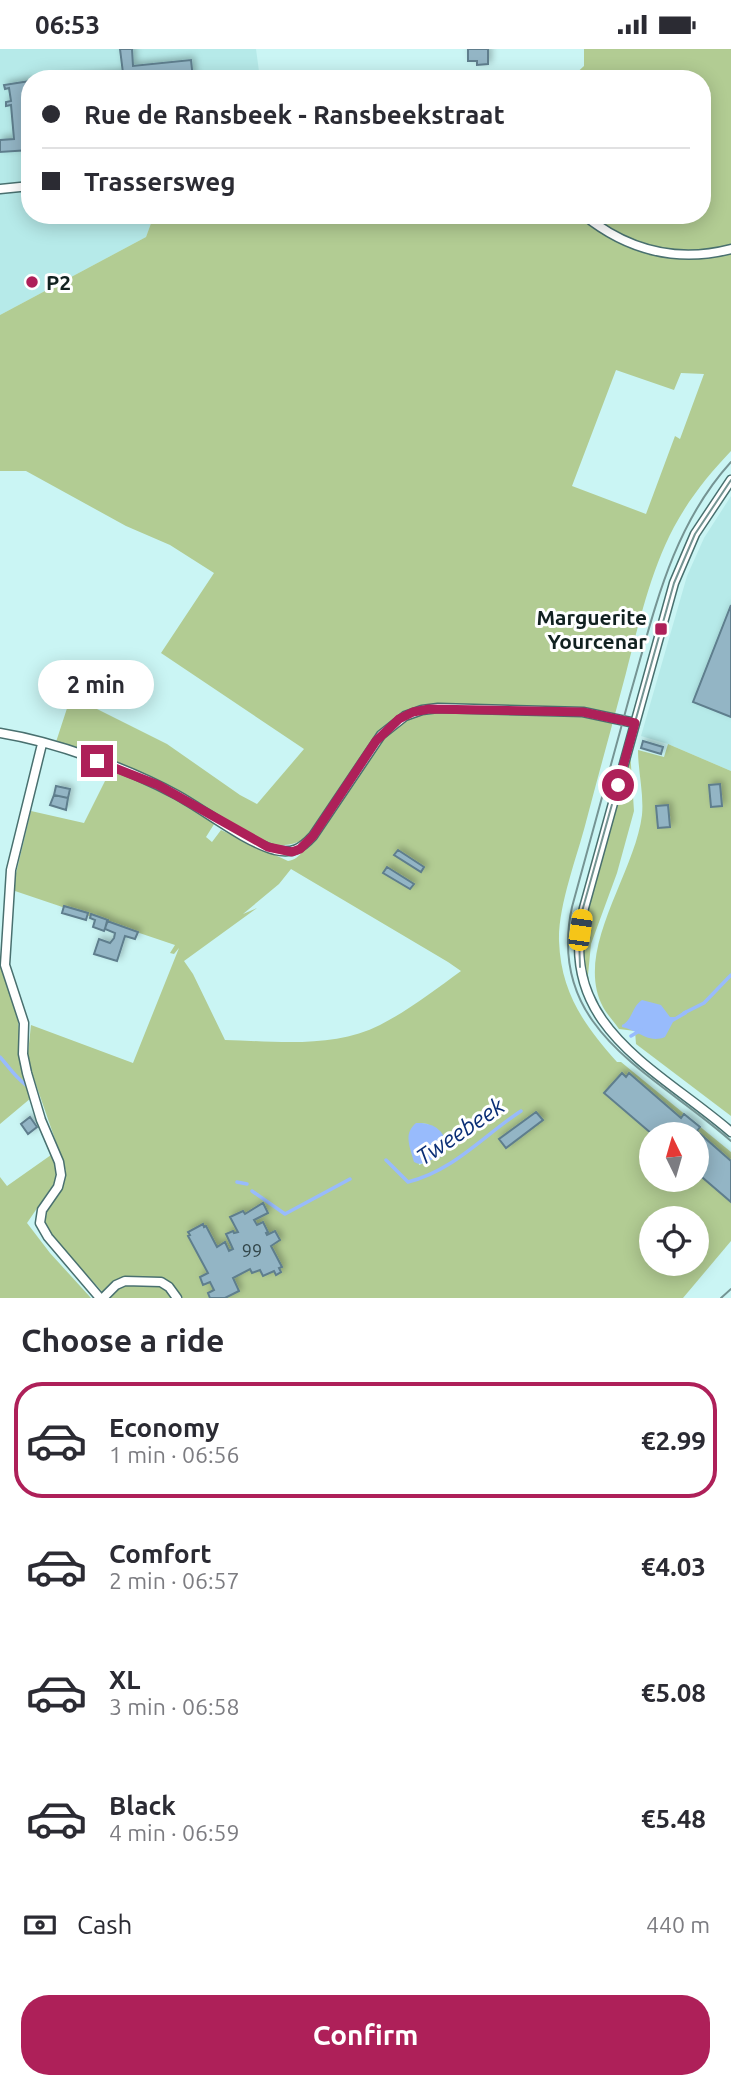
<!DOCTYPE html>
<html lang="en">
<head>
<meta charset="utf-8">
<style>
	body { margin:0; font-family:Ubuntu,sans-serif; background:#f7f7f7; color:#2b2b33; height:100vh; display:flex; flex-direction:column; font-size:26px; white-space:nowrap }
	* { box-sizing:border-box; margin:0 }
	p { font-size:23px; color:#7c7c81 }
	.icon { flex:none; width:38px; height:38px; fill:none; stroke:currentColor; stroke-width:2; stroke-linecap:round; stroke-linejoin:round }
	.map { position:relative; height:1249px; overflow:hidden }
	.details { display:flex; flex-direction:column; background:#fff; flex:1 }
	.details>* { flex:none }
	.banner { position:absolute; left:21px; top:21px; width:690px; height:154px; border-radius:28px; box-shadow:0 4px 18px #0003; display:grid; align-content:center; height:154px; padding:0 21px; background:#fff }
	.needle { width:46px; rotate:355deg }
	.buttons { position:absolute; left:639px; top:1073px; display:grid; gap:14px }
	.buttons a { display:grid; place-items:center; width:70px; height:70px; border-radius:50%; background:#fff; box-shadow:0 4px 18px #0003; font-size:35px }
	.end { position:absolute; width:32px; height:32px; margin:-16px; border:9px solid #ae2059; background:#fff; box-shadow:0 0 0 4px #fff }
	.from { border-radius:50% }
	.bubble { position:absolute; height:49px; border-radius:24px; background:#fff; box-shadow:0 4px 18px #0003; font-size:23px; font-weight:700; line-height:49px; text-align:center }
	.car { position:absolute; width:21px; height:42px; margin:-21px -10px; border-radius:9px; box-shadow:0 0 5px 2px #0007; background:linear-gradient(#f5c518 24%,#345 0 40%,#f5c518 0 76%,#345 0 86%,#f5c518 0) }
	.banner b { display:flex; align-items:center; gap:24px; height:66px; font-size:26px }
	.banner b+b { border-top:2px solid #e1e1e2 }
	.banner i { width:18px; height:18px; background:#2b2b33 }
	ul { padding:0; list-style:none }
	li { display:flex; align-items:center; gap:21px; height:116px; margin:0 14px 10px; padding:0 7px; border:4px solid transparent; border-radius:28px }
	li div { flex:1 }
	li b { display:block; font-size:26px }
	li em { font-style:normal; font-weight:700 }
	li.active { border-color:#ae2059 }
	li>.icon { width:63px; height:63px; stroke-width:1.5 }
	h2 { padding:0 21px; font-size:32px; line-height:84px }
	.pay { display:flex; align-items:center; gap:18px; height:77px; padding:0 21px; font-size:26px }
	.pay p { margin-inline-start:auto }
	.button { display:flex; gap:14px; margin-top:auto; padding:14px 21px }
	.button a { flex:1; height:80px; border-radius:28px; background:#ae2059; color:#fff; font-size:28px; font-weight:700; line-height:80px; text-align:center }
	.status { display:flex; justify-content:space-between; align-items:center; height:49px; padding:0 35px; background:#fff; direction:ltr }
	.status svg { height:19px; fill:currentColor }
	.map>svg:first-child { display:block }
</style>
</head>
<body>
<div class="status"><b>06:53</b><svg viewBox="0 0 49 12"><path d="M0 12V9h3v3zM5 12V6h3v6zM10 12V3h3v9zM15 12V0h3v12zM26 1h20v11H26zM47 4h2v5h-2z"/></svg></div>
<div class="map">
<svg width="731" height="1249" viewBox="0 0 731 1249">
	<defs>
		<filter id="shadow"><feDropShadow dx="3" dy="-3" stdDeviation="3.5" flood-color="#0004"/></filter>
	</defs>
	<rect width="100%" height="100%" fill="#caf5f4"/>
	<!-- built -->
	<path fill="#b6eae9" d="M 0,0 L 256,0 L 260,30 L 30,30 L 30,166 L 154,166 L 146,188 L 0,266 Z
		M 731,447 L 731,722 L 668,695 L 641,687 L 687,527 L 704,489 Z"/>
	<!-- green -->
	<path fill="#b2cc93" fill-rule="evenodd" d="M 584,0 L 731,0 L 731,402 C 709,425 689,450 674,478 C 650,523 639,575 626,624 C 613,674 599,723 586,773 C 577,808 558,857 559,892 C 561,944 584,976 617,1013 L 621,1013 L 731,1103 L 731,1192 L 683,1249 L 108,1249 L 54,1190 L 45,1173 L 48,1158 L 59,1146 L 66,1122 L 32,1024 L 28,1004 L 31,976 L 133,1014 L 179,899 L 174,905 L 170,904 L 175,896 L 12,841 L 31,762 L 84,774 L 111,720 L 56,693 L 71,647 L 167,695 L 240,746 L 257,755 L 304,700 L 161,604 L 214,524 L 170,496 L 126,477 L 26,422 L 0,422 L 0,266 L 146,188 L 154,166 L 702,166 L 702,30 L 570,30 L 584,17 ZM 616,321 L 674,341 L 681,324 L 704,325 L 680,390 L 675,387 L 646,465 L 572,437 ZM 216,772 C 248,787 281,811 312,784 C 306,796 302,810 288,812 L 221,781 L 212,793 L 206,788 ZM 291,820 L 448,913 L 461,922 C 435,941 409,961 380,976 C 333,1000 275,992 225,991 L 193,925 L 184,912 L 257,859 L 243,865 L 279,835 ZM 416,1074 L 428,1075 L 438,1108 L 419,1116 ZM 651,1085 L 696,1085 L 696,1130 L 651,1130 ZM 651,1169 L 696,1169 L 696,1214 L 651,1214 Z
		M 668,695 L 731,722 L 731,1067 L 636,995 L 635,982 L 619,980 C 614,973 607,965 603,958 C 573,902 635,825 642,766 C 644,745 638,722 638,701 L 664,708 Z
		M 630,701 L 634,762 L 617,824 L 591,895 L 588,926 L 592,948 L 585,928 L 582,896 L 587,859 Z
		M 0,915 L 18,969 L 21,1014 L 31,1049 L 0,1075 Z
		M 51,1106 L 56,1118 L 57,1130 L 27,1174 L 50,1204 L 91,1249 L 0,1249 L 0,1128 L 7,1137 Z"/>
	<!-- water -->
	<path fill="#98bbfc" d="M 642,951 L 661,956 L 670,968 L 675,968 L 686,961 L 687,965 L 673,973 L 665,988 C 648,995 638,981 622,978 L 622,976 C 632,972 632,957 642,951 Z
		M 416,1074 C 434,1073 446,1082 447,1100 L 441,1108 C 430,1108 425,1119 414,1113 C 410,1098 403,1085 416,1074 Z"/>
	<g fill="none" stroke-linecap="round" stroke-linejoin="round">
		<!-- stream -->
		<path stroke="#98bbfc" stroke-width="3.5" d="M 684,964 L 704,954 L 731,926
			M 631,987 L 641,981
			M 0,1008 C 10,1019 13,1026 26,1036
			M 386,1111 L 408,1133 C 453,1122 483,1087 521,1062
			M 237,1133 L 247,1135
			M 252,1142 L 285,1165 L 350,1130"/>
	</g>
	<!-- building -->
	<path fill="#93b5c5" stroke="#5e7e8d" stroke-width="2" filter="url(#shadow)" d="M 120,0 L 132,0 L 133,17 L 191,11 L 193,30 L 56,30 L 123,24 Z
		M 468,0 L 488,0 L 488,15 L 477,16 L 477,12 L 468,12 Z
		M 30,32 L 30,101 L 0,103 L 0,91 L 14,90 L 11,56 L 6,57 L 6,53 L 11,52 L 9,39 L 5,40 L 4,36 Z
		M 731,556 L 731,668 L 693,653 Z
		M 643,692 L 663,698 L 661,705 L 641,699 Z
		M 720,735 L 722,757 L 711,758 L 709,736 Z
		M 56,737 L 70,740 L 68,749 L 54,746 Z
		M 54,746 L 68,749 L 66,761 L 50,756 Z
		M 668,756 L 670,778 L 658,779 L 656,757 Z
		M 398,801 L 424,818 L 421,823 L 394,806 Z
		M 387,818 L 414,835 L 410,840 L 383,824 Z
		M 64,857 L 88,864 L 86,871 L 62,864 Z
		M 91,865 L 108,871 L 104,882 L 93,878 L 95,871 L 90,869 Z
		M 107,872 L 138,883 L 135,890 L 125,887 L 117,912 L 94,905 L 99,890 L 110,894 L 114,889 L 115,884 L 105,880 Z
		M 622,1024 L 626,1028 L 629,1024 L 681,1069 L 684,1065 L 700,1078 L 697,1082 L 731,1112 L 731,1153 L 696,1123 L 696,1085 L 652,1085 L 604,1044 Z
		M 536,1063 L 543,1071 L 506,1099 L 499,1090 Z
		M 30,1068 L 37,1078 L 28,1085 L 21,1075 Z
		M 263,1154 L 268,1164 L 254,1171 L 257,1176 L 263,1173 L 268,1183 L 266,1184 L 267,1186 L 275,1182 L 280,1191 L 271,1197 L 282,1218 L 279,1219 L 281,1223 L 276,1226 L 274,1222 L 263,1227 L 260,1221 L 252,1224 L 250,1220 L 233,1229 L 239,1242 L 225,1249 L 210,1249 L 208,1244 L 214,1241 L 210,1233 L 203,1236 L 200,1228 L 208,1224 L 188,1187 L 190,1186 L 188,1183 L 203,1175 L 204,1178 L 206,1177 L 217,1198 L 225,1193 L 229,1202 L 233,1200 L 226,1185 L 233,1182 L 234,1184 L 238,1183 L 230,1168 L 243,1162 L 245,1165 Z"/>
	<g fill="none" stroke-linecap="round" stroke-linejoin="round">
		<defs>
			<path id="street" d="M 0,140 L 30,137
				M 584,166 C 627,201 677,214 731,200
				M 731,431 L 695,485 L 674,534 L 584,859 C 555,977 657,1019 731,1083
				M 0,684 C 56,693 127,719 177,746 C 206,762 245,793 275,801 C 292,805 301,800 313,787 L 381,686 L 405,667 L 422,661 L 438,659 L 583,663 L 635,674
				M 42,695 L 11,821 L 5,916 L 24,974 L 23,1005 L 27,1024 L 41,1071 L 59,1113 L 61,1126 L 58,1138 L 42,1161 L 40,1174 L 48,1188 L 100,1249
				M 103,1249 L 116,1236 L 125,1232 L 161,1233 L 169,1238 L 177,1249"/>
		</defs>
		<!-- street casing -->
		<use href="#street" stroke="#49706f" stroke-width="11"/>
		<!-- street -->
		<use href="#street" stroke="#fff" stroke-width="8"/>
		<!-- tram -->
		<path stroke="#759493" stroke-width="2" d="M 731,413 C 671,479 654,564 630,646 C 611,717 591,787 572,858 C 545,982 655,1024 731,1092
			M 580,918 L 579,888 L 581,866 L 674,534 L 695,485 L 731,431
			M 721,1249 L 731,1240"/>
	</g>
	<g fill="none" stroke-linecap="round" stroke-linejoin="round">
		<!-- route -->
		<path stroke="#ae2059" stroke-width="9" d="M 97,712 L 158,736 L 268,798 L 292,803 L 300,800 L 313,787 L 376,692 L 399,670 L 413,663 L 429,660 L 583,663 L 635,674 L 618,736"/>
	</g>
	<!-- markers -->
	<g fill="#ae2059" stroke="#fff" stroke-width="2.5">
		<circle cx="32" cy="233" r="7"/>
		<rect x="654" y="573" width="14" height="14" rx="3.5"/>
	</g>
	<g text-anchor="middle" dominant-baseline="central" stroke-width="6" stroke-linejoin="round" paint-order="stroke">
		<!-- number labels -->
		<g font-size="18" fill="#324649">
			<text x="252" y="1201">99</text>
		</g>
		<!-- poi labels -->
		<g font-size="21" font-weight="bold" fill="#112120" stroke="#fff" text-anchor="start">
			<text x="46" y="233">P2</text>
			<text x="647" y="568" text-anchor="end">Marguerite<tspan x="647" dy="24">Yourcenar</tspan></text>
		</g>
		<!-- water labels -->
		<g font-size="23" font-style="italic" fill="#0a2e76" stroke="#fff">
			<text transform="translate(460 1082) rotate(-34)">Tweebeek</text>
		</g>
	</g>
</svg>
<div class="buttons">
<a><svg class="needle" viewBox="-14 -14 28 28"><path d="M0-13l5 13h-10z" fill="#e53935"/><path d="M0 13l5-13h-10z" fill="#7c7c81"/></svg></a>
<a><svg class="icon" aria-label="locate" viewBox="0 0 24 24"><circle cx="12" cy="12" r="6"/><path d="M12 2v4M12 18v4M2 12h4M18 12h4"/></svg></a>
</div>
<i class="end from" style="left:618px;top:736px"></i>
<i class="end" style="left:97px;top:712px"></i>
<div class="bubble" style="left:38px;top:611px;width:116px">2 min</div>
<i class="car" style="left:580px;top:881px;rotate:8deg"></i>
<div class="banner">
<b><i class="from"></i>Rue de Ransbeek - Ransbeekstraat</b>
<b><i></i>Trassersweg</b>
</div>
</div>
<section class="details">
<h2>Choose a ride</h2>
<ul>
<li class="active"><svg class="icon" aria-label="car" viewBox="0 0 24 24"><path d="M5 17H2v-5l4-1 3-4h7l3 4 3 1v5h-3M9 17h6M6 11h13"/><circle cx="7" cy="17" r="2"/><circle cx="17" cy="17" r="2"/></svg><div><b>Economy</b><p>1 min · 06:56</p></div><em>€2.99</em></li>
<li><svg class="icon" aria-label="car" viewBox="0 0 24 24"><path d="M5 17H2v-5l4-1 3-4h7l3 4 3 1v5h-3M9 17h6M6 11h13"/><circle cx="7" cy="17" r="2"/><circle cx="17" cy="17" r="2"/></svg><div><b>Comfort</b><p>2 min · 06:57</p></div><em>€4.03</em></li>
<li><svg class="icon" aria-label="car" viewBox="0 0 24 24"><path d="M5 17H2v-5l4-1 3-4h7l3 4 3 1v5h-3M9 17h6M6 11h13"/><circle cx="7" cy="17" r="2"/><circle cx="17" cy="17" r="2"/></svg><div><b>XL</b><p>3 min · 06:58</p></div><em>€5.08</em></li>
<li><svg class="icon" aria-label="car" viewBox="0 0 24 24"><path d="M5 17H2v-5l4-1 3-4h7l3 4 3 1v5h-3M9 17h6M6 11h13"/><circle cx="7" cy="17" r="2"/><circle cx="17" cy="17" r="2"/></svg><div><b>Black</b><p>4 min · 06:59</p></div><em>€5.48</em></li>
</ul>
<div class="pay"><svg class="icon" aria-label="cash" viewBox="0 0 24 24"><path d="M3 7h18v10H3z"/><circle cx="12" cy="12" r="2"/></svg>Cash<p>440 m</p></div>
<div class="button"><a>Confirm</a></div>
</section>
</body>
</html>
